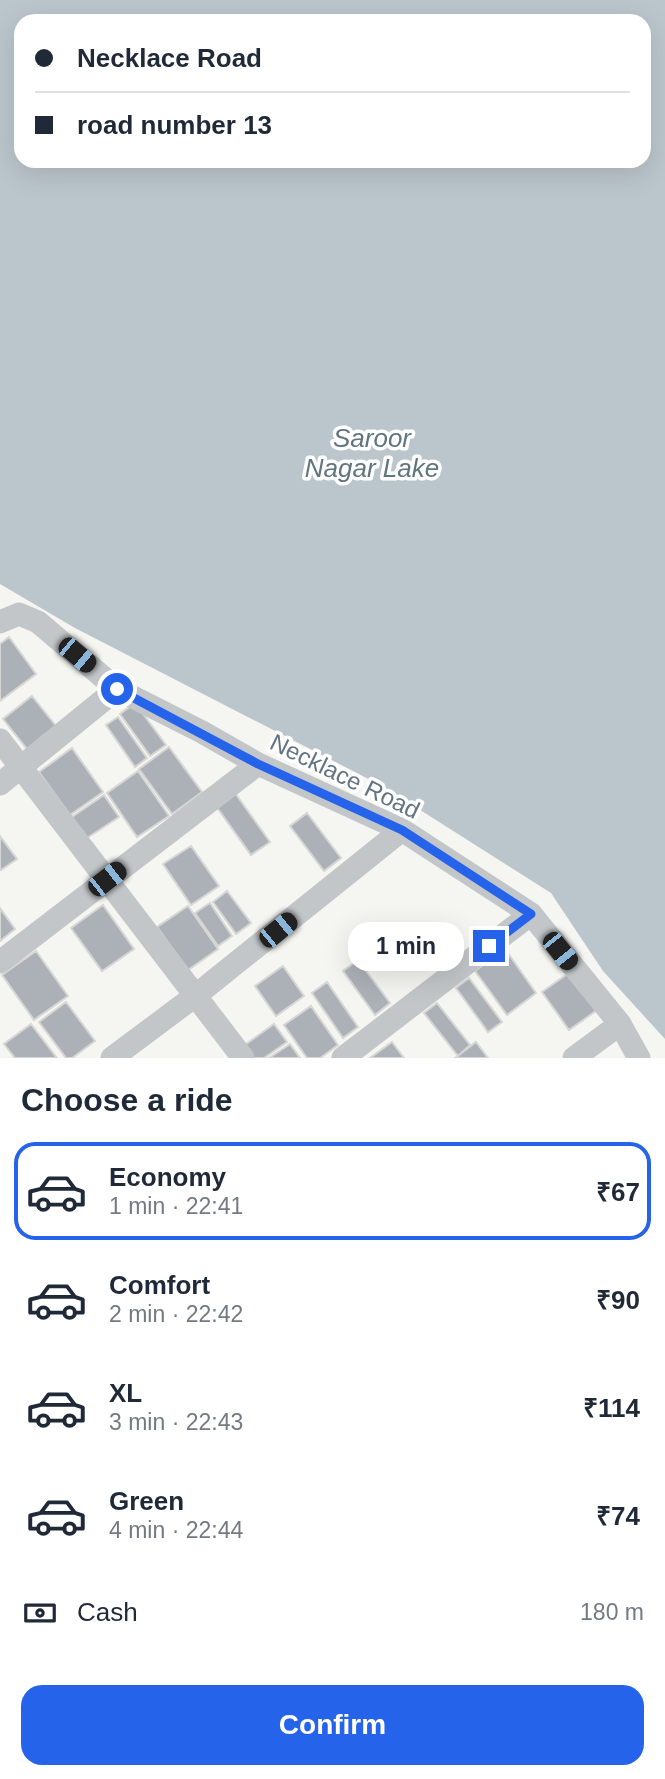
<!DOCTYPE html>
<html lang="en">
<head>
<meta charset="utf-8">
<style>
	body { margin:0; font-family:Arial,sans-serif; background:#f6f6f7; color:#1f2937; height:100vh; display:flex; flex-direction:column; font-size:26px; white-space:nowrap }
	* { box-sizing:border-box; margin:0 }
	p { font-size:23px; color:#747a83 }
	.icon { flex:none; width:38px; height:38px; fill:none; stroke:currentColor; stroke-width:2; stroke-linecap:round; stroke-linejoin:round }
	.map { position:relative; height:1058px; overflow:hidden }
	.drawer { display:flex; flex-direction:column; background:#fff; flex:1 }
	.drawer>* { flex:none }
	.top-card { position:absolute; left:14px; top:14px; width:637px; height:154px; border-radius:21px; box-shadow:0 7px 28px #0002; display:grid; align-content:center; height:154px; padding:0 21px; background:#fff }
	.end { position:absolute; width:32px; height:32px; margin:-16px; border:9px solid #2563eb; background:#fff; box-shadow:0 0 0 4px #fff }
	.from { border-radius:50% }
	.bubble { position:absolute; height:49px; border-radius:21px; background:#fff; box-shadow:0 7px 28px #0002; font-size:23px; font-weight:800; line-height:49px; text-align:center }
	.car { position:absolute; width:21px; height:42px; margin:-21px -10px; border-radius:9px; box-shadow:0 0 5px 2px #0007; background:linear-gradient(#222 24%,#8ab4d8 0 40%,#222 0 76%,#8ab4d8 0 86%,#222 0) }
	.top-card b { display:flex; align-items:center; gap:24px; height:66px; font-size:26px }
	.top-card b+b { border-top:2px solid #e0e1e3 }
	.top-card i { width:18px; height:18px; background:#1f2937 }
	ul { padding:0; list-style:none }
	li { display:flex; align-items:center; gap:21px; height:98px; margin:0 14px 10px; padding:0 7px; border:4px solid transparent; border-radius:21px }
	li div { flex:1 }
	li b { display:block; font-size:26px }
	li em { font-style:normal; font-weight:800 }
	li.current { border-color:#2563eb }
	li>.icon { width:63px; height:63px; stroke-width:1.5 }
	h2 { padding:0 21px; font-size:32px; line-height:84px }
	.pay { display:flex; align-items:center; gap:18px; height:77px; padding:0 21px; font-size:26px }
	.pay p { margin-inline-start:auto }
	.primary-button { display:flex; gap:14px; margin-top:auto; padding:14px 21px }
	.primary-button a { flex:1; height:80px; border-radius:21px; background:#2563eb; color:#fff; font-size:28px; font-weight:800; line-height:80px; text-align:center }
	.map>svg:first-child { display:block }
</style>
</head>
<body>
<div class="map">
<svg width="665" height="1058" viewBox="0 0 665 1058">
	<rect width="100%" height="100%" fill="#f5f5f1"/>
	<!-- water -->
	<path fill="#bbc6cc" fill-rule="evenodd" d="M 0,0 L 665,0 L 665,1039 L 603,971 L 551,893 L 384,787 L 75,628 L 0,584 ZM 21,21 L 644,21 L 644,161 L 21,161 Z"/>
	<!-- building -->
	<path fill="#abb1b7" stroke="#d6d6d4" stroke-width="2" d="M 9,637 L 36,674 L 0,701 L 0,644 Z
		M 32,696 L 56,726 L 27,749 L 3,719 Z
		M 135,703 L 166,745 L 150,756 L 120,714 Z
		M 118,717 L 147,758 L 135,767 L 106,725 Z
		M 169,747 L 202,792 L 172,814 L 139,769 Z
		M 72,748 L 103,792 L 70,815 L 39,772 Z
		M 138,771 L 169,816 L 137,837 L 107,793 Z
		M 235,793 L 270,842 L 251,855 L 216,806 Z
		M 104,795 L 119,817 L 87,838 L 72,817 Z
		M 307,813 L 341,858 L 324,871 L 290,826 Z
		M 0,836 L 17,859 L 1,870 L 0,869 Z
		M 191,846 L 219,886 L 191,905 L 163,864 Z
		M 227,891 L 251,923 L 236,934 L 213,902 Z
		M 210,903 L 232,936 L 218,946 L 195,913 Z
		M 103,905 L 134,949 L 102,971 L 71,928 Z
		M 188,906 L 218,949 L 188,970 L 157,927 Z
		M 0,908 L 15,929 L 0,941 Z
		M 505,949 L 536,993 L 507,1015 L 475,971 Z
		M 36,951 L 68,996 L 34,1020 L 2,975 Z
		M 358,960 L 390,1003 L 375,1015 L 343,971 Z
		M 283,966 L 304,996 L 276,1016 L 255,986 Z
		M 573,970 L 600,1008 L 569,1030 L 542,992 Z
		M 469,978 L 502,1022 L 488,1032 L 456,988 Z
		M 327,982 L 358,1027 L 343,1038 L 312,993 Z
		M 66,1002 L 95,1041 L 72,1058 L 66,1058 L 39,1022 Z
		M 437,1003 L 470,1045 L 458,1056 L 424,1013 Z
		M 311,1006 L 338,1045 L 320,1058 L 307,1058 L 284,1025 Z
		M 31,1024 L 57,1058 L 15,1058 L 4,1044 Z
		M 274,1024 L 287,1042 L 264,1058 L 250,1058 L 242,1047 Z
		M 392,1042 L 404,1058 L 370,1058 Z
		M 476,1042 L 488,1058 L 455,1058 Z
		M 290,1044 L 300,1058 L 269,1058 Z"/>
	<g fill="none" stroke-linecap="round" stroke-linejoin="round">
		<!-- minor -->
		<path stroke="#c2c6c9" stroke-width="23" d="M 0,622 L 19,614 L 38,622 L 117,689 L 202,732 L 258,764 L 402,830 L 531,914 L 620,1024 L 639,1058
			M 0,740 L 243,1058
			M 0,784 L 117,689
			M 0,962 L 258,764
			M 112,1058 L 195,996 L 402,830
			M 343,1058 L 531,914
			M 574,1058 L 620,1024"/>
	</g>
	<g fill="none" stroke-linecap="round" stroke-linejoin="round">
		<!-- route -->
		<path stroke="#2563eb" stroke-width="9" d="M 117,689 L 258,764 L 402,830 L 531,914 L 489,946"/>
	</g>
	<g text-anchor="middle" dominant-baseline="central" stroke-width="7" stroke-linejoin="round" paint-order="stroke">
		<!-- street labels -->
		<g font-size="24" fill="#647382" stroke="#fff">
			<text transform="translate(345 776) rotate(26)">Necklace Road</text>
		</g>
		<!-- water labels -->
		<g font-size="26" font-style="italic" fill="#5f757f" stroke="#fff">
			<text x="372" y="438">Saroor<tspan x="372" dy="30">Nagar Lake</tspan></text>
		</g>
	</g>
</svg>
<i class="end from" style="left:117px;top:689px"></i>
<i class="end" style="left:489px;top:946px"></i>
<div class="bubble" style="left:348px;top:922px;width:116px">1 min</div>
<i class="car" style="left:77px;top:655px;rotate:130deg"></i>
<i class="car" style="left:107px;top:879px;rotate:52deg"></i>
<i class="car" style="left:278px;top:930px;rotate:51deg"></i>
<i class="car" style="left:560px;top:951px;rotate:141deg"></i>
<div class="top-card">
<b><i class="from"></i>Necklace Road</b>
<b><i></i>road number 13</b>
</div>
</div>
<section class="drawer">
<h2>Choose a ride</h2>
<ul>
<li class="current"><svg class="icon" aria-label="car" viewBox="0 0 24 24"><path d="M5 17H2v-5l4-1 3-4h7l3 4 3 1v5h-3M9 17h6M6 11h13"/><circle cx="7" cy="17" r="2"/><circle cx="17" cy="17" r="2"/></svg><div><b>Economy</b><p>1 min · 22:41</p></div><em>₹67</em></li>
<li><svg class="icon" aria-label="car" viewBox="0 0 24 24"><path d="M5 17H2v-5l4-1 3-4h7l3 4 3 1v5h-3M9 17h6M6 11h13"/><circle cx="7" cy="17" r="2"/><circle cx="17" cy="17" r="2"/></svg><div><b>Comfort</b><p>2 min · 22:42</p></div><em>₹90</em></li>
<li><svg class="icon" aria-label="car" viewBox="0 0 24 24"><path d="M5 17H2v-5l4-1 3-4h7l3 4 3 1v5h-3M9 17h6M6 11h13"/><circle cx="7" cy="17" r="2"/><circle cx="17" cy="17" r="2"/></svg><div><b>XL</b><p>3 min · 22:43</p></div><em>₹114</em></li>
<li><svg class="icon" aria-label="car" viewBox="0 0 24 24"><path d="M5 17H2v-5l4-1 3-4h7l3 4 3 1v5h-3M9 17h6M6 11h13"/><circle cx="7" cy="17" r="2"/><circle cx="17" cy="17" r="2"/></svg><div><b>Green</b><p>4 min · 22:44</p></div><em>₹74</em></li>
</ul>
<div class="pay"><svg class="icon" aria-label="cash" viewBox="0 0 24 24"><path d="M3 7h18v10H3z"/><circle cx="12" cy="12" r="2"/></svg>Cash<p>180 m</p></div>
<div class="primary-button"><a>Confirm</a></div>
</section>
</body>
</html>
